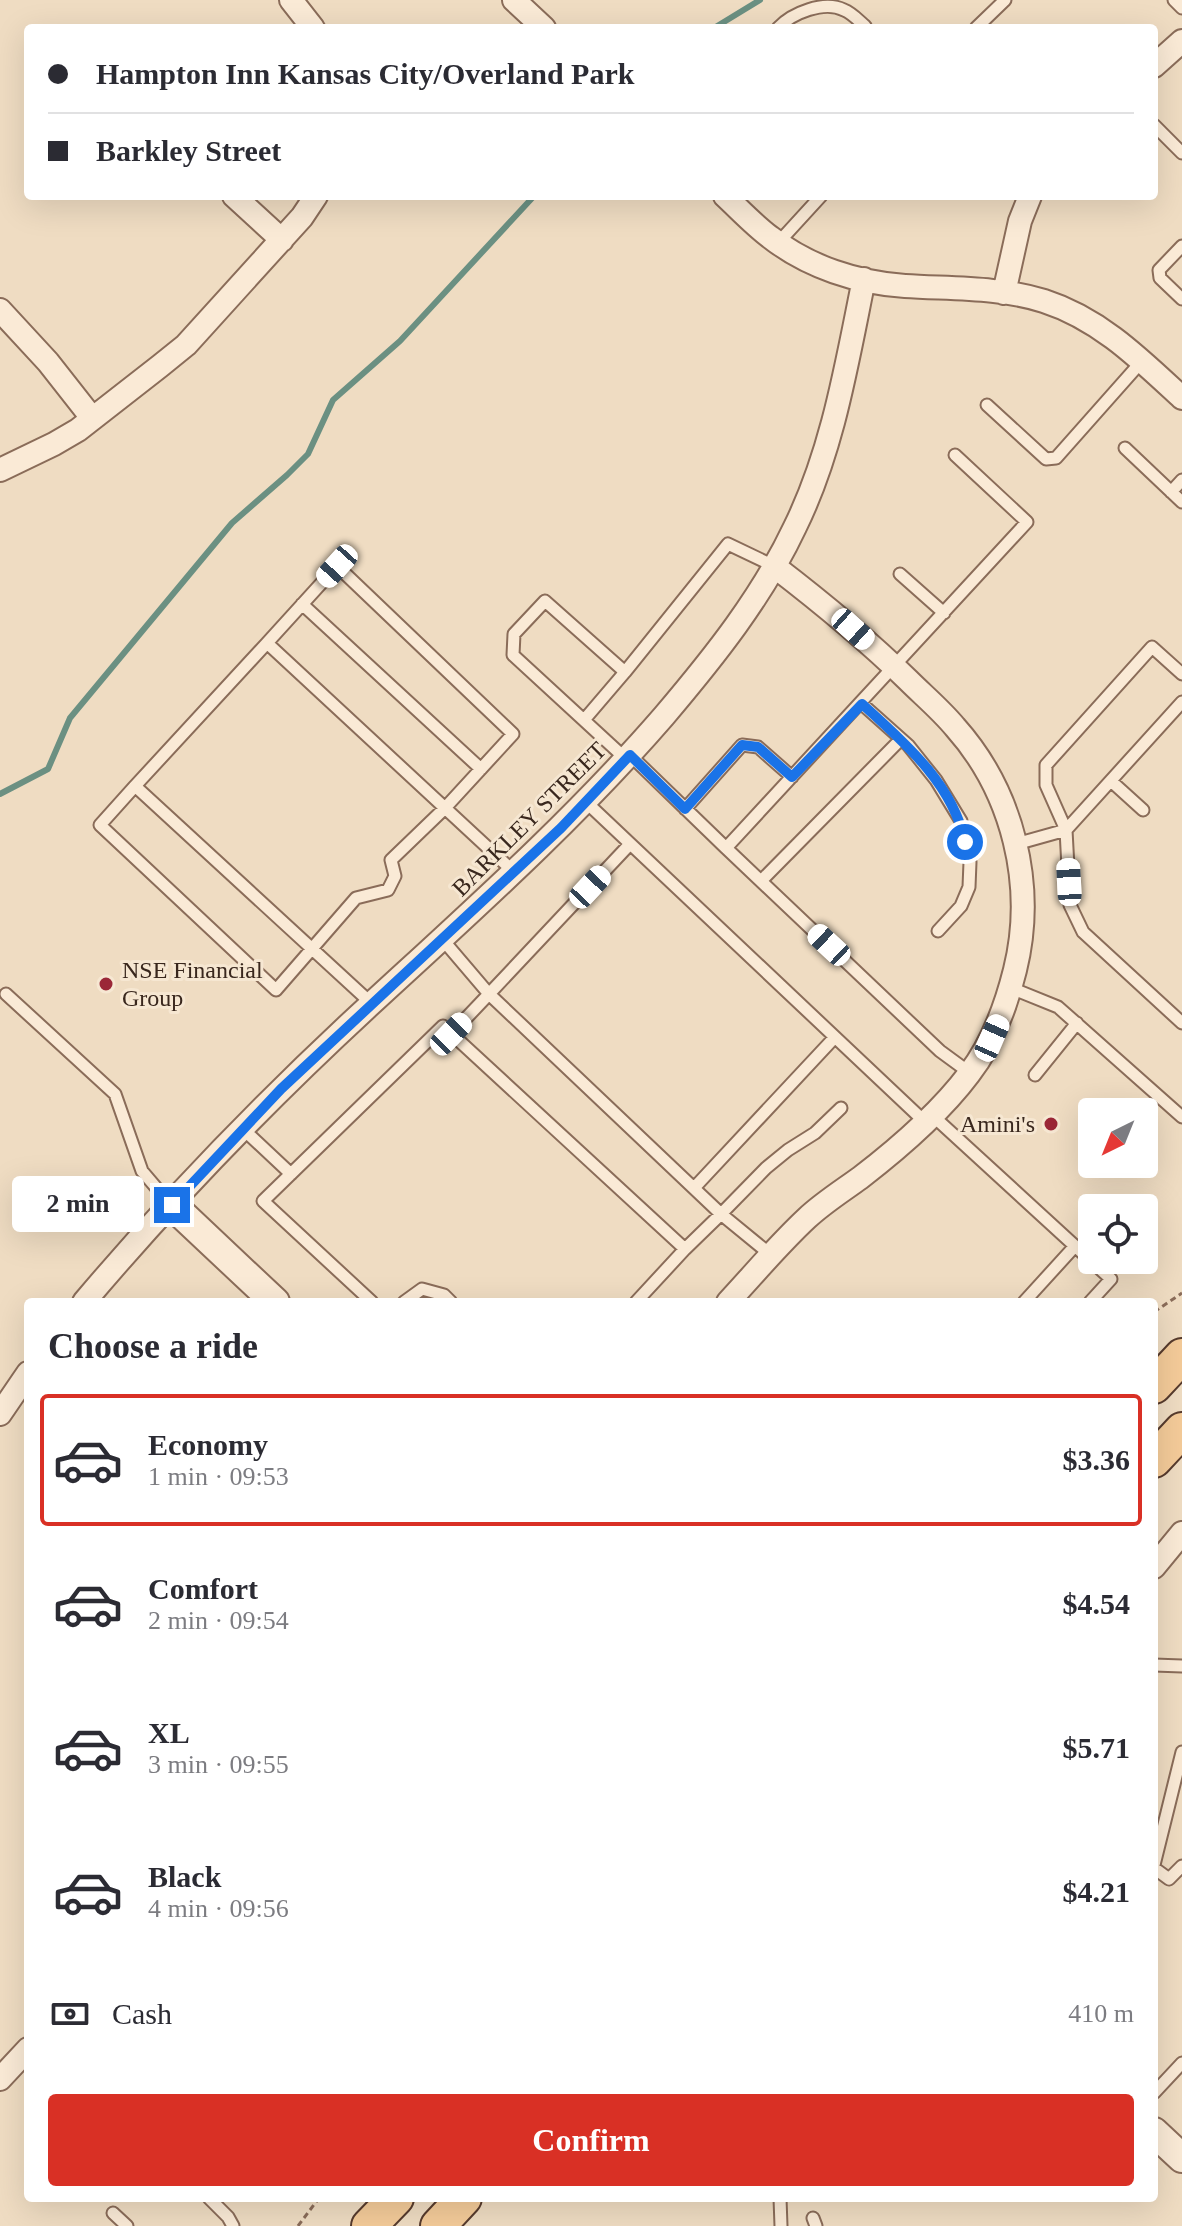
<!DOCTYPE html>
<html lang="en">
<head>
<meta charset="utf-8">
<style>
	body { margin:0; font-family:"Times New Roman",serif; background:#f7f7f7; color:#2b2b33; height:100vh; display:flex; flex-direction:column; font-size:30px; white-space:nowrap }
	* { box-sizing:border-box; margin:0 }
	p { font-size:26px; color:#7c7c81 }
	.icon { flex:none; width:44px; height:44px; fill:none; stroke:currentColor; stroke-width:2; stroke-linecap:round; stroke-linejoin:round }
	.map { position:relative; flex:1; overflow:hidden }
	.sheet { position:absolute; left:24px; top:1298px; width:1134px; height:904px; display:flex; flex-direction:column; background:#fff; border-radius:8px; box-shadow:0 8px 32px #0002 }
	.sheet>* { flex:none }
	.banner { position:absolute; left:24px; top:24px; width:1134px; height:176px; border-radius:8px; box-shadow:0 8px 32px #0002; display:grid; align-content:center; height:176px; padding:0 24px; background:#fff }
	.needle { width:52px; rotate:223deg }
	.buttons { position:absolute; left:1078px; top:1098px; display:grid; gap:16px }
	.buttons a { display:grid; place-items:center; width:80px; height:80px; border-radius:8px; background:#fff; box-shadow:0 8px 32px #0002; font-size:40px }
	.end { position:absolute; width:36px; height:36px; margin:-18px; border:10px solid #1a73e8; background:#fff; box-shadow:0 0 0 4px #fff }
	.from { border-radius:50% }
	.bubble { position:absolute; height:56px; border-radius:8px; background:#fff; box-shadow:0 8px 32px #0002; font-size:26px; font-weight:600; line-height:56px; text-align:center }
	.car { position:absolute; width:24px; height:48px; margin:-24px -12px; border-radius:10px; box-shadow:0 0 6px 2px #0007; background:linear-gradient(#fff 24%,#345 0 40%,#fff 0 76%,#345 0 86%,#fff 0) }
	.banner b { display:flex; align-items:center; gap:28px; height:76px; font-size:30px }
	.banner b+b { border-top:2px solid #e1e1e2 }
	.banner i { width:20px; height:20px; background:#2b2b33 }
	ul { padding:0; list-style:none }
	li { display:flex; align-items:center; gap:24px; height:132px; margin:0 16px 12px; padding:0 8px; border:4px solid transparent; border-radius:8px }
	li div { flex:1 }
	li b { display:block; font-size:30px }
	li em { font-style:normal; font-weight:600 }
	li.active { border-color:#d93025 }
	li>.icon { width:72px; height:72px; stroke-width:1.5 }
	h2 { padding:0 24px; font-size:36px; line-height:96px }
	.pay { display:flex; align-items:center; gap:20px; height:88px; padding:0 24px; font-size:30px }
	.pay p { margin-inline-start:auto }
	.primary-button { display:flex; gap:16px; margin-top:auto; padding:16px 24px }
	.primary-button a { flex:1; height:92px; border-radius:8px; background:#d93025; color:#fff; font-size:32px; font-weight:600; line-height:92px; text-align:center }
	.map>svg:first-child { display:block }
</style>
</head>
<body>
<div class="map">
<svg width="1182" height="2226" viewBox="0 0 1182 2226">
	<rect width="100%" height="100%" fill="#efdcc2"/>
	<g fill="none" stroke-linecap="round" stroke-linejoin="round">
		<!-- stream -->
		<path stroke="#6b9082" stroke-width="6" d="M 714,28 L 760,0
			M 0,794 L 48,769 L 70,718 L 232,523 L 287,475 L 308,454 L 333,400 L 400,341 L 534,196"/>
		<defs>
			<path id="service" d="M 1174,0 L 1182,8
				M 778,28 C 792,13 824,0 844,10 C 852,13 859,21 865,26
				M 976,28 L 1005,0
				M 1154,125 L 1182,153
				M 778,243 L 821,196
				M 1182,246 L 1159,270 L 1160,278 L 1182,299
				M 987,405 L 1046,459 L 1056,458 L 1142,361
				M 1125,448 L 1182,502
				M 1171,492 L 1182,480
				M 900,574 L 944,613
				M 302,604 L 481,769
				M 625,672 L 728,544 L 774,566
				M 1182,674 L 1152,647 L 1046,765 L 1046,785 L 1066,830 L 1070,905 L 1083,932 L 1182,1023
				M 862,704 L 908,745 L 936,780 L 961,821 L 970,862 L 969,887 L 961,906 L 938,931
				M 584,720 L 625,672 L 545,601 L 514,634 L 513,655 L 626,759
				M 630,755 L 726,848 L 1027,522 L 955,455
				M 1111,781 L 1143,810
				M 135,786 L 100,825 L 276,990 L 356,898 L 388,890 L 395,876 L 391,860 L 445,808 L 513,734 L 337,566 L 267,643
				M 586,802 L 925,1122
				M 685,809 L 742,745 L 758,747 L 792,777
				M 630,844 L 489,994 L 721,1214 L 766,1168 L 788,1150 L 815,1133 L 841,1108
				M 1016,844 L 1066,830 L 1182,702
				M 726,848 L 940,1051 L 970,1073
				M 761,881 L 901,739
				M 443,940 L 489,994 L 451,1034
				M 1011,988 L 1058,1007 L 1182,1117
				M 6,994 L 115,1094 L 142,1171 L 171,1205
				M 371,1003 L 135,786 L 267,643 L 514,872
				M 1035,1075 L 1077,1023
				M 932,1115 L 1111,1279 L 1090,1302
				M 243,1129 L 291,1174
				M 694,1188 L 835,1037
				M 685,1249 L 721,1214 L 771,1255
				M 372,1302 L 263,1201 L 443,1026 L 685,1249 L 636,1302
				M 404,1302 L 422,1289 L 444,1295 L 451,1302
				M 1024,1302 L 1075,1246
				M 1154,1665 L 1182,1666
				M 1154,1865 L 1182,1752
				M 1154,1868 L 1169,1879 L 1182,1866
				M 1154,2093 L 1182,2063
				M 209,2198 L 228,2217 L 233,2226
				M 780,2198 L 781,2226
				M 113,2213 L 127,2226
				M 813,2218 L 816,2226"/>
			<path id="minor" d="M 291,0 L 313,28
				M 514,0 L 544,28
				M 1154,66 L 1182,41
				M 234,196 L 282,240
				M 725,196 C 740,210 754,225 770,237 C 808,267 858,283 905,286 C 951,289 1000,287 1044,301 C 1100,319 1140,359 1182,398
				M 1004,293 L 1020,221 L 1030,196
				M 0,310 L 48,362 L 92,418
				M 0,470 L 54,444 L 78,430 L 160,366 L 186,345 L 302,217 L 316,196
				M 84,1302 C 172,1198 272,1095 372,1003 C 473,910 574,820 664,716 C 714,657 762,597 795,527 C 833,450 847,362 864,279
				M 728,1302 C 754,1274 779,1244 807,1218 C 823,1203 842,1191 860,1178 C 899,1148 939,1114 969,1074 C 993,1043 1006,1006 1015,970 C 1036,885 1013,792 955,727 C 941,710 923,695 908,680 C 866,639 821,602 774,566
				M 0,1414 L 28,1373
				M 1154,1567 L 1182,1533
				M 0,2079 L 28,2049"/>
			<path id="tertiary" d="M 172,1205 L 275,1302
				M 1154,2132 L 1182,2158"/>
			<path id="primary" d="M 1154,1386 L 1182,1356
				M 1154,1460 L 1182,1430
				M 369,2226 L 396,2198
				M 438,2226 L 464,2198"/>
		</defs>
		<!-- service casing -->
		<use href="#service" stroke="#8a6c59" stroke-width="15"/>
		<!-- minor casing -->
		<use href="#minor" stroke="#8a6c59" stroke-width="26"/>
		<!-- tertiary casing -->
		<use href="#tertiary" stroke="#8a6c59" stroke-width="32"/>
		<!-- primary casing -->
		<use href="#primary" stroke="#573b2d" stroke-width="38"/>
		<!-- path -->
		<path stroke="#8a6c59" stroke-width="3" stroke-dasharray="6 4" stroke-linecap="butt" d="M 1154,1312 L 1182,1293
			M 298,2226 L 319,2198"/>
		<!-- service -->
		<use href="#service" stroke="#faead6" stroke-width="11"/>
		<!-- minor -->
		<use href="#minor" stroke="#faead6" stroke-width="22"/>
		<!-- tertiary -->
		<use href="#tertiary" stroke="#faead6" stroke-width="28"/>
		<!-- primary -->
		<use href="#primary" stroke="#f4cb99" stroke-width="34"/>
	</g>
	<g fill="none" stroke-linecap="round" stroke-linejoin="round">
		<!-- route -->
		<path stroke="#1a73e8" stroke-width="10" d="M 172,1205 L 281,1089 L 561,828 L 630,755 L 685,809 L 742,745 L 758,747 L 792,777 L 862,704 C 904,742 953,784 965,842"/>
	</g>
	<!-- markers -->
	<g fill="#9b2737" stroke="#f6e7d2" stroke-width="3">
		<circle cx="106" cy="984" r="8"/>
		<circle cx="1051" cy="1124" r="8"/>
	</g>
	<g text-anchor="middle" dominant-baseline="central" stroke-width="6" stroke-linejoin="round" paint-order="stroke">
		<!-- street labels -->
		<g font-size="24" fill="#39271d" stroke="#f6e7d2">
			<text transform="translate(529 819) rotate(-45)">BARKLEY STREET</text>
		</g>
		<!-- poi labels -->
		<g font-size="24" fill="#39271d" stroke="#f6e7d2" text-anchor="start">
			<text x="122" y="970">NSE Financial<tspan x="122" dy="28">Group</tspan></text>
			<text x="1035" y="1124" text-anchor="end">Amini's</text>
		</g>
	</g>
</svg>
<div class="buttons">
<a><svg class="needle" viewBox="-14 -14 28 28"><path d="M0-13l5 13h-10z" fill="#e53935"/><path d="M0 13l5-13h-10z" fill="#7c7c81"/></svg></a>
<a><svg class="icon" aria-label="locate" viewBox="0 0 24 24"><circle cx="12" cy="12" r="6"/><path d="M12 2v4M12 18v4M2 12h4M18 12h4"/></svg></a>
</div>
<i class="end from" style="left:965px;top:842px"></i>
<i class="end" style="left:172px;top:1205px"></i>
<div class="bubble" style="left:12px;top:1176px;width:132px">2 min</div>
<i class="car" style="left:337px;top:566px;rotate:222deg"></i>
<i class="car" style="left:853px;top:629px;rotate:132deg"></i>
<i class="car" style="left:1069px;top:882px;rotate:357deg"></i>
<i class="car" style="left:590px;top:887px;rotate:43deg"></i>
<i class="car" style="left:829px;top:945px;rotate:313deg"></i>
<i class="car" style="left:451px;top:1034px;rotate:44deg"></i>
<i class="car" style="left:992px;top:1038px;rotate:24deg"></i>
<div class="banner">
<b><i class="from"></i>Hampton Inn Kansas City/Overland Park</b>
<b><i></i>Barkley Street</b>
</div>
<section class="sheet">
<h2>Choose a ride</h2>
<ul>
<li class="active"><svg class="icon" aria-label="car" viewBox="0 0 24 24"><path d="M5 17H2v-5l4-1 3-4h7l3 4 3 1v5h-3M9 17h6M6 11h13"/><circle cx="7" cy="17" r="2"/><circle cx="17" cy="17" r="2"/></svg><div><b>Economy</b><p>1 min · 09:53</p></div><em>$3.36</em></li>
<li><svg class="icon" aria-label="car" viewBox="0 0 24 24"><path d="M5 17H2v-5l4-1 3-4h7l3 4 3 1v5h-3M9 17h6M6 11h13"/><circle cx="7" cy="17" r="2"/><circle cx="17" cy="17" r="2"/></svg><div><b>Comfort</b><p>2 min · 09:54</p></div><em>$4.54</em></li>
<li><svg class="icon" aria-label="car" viewBox="0 0 24 24"><path d="M5 17H2v-5l4-1 3-4h7l3 4 3 1v5h-3M9 17h6M6 11h13"/><circle cx="7" cy="17" r="2"/><circle cx="17" cy="17" r="2"/></svg><div><b>XL</b><p>3 min · 09:55</p></div><em>$5.71</em></li>
<li><svg class="icon" aria-label="car" viewBox="0 0 24 24"><path d="M5 17H2v-5l4-1 3-4h7l3 4 3 1v5h-3M9 17h6M6 11h13"/><circle cx="7" cy="17" r="2"/><circle cx="17" cy="17" r="2"/></svg><div><b>Black</b><p>4 min · 09:56</p></div><em>$4.21</em></li>
</ul>
<div class="pay"><svg class="icon" aria-label="cash" viewBox="0 0 24 24"><path d="M3 7h18v10H3z"/><circle cx="12" cy="12" r="2"/></svg>Cash<p>410 m</p></div>
<div class="primary-button"><a>Confirm</a></div>
</section>
</div>
</body>
</html>
